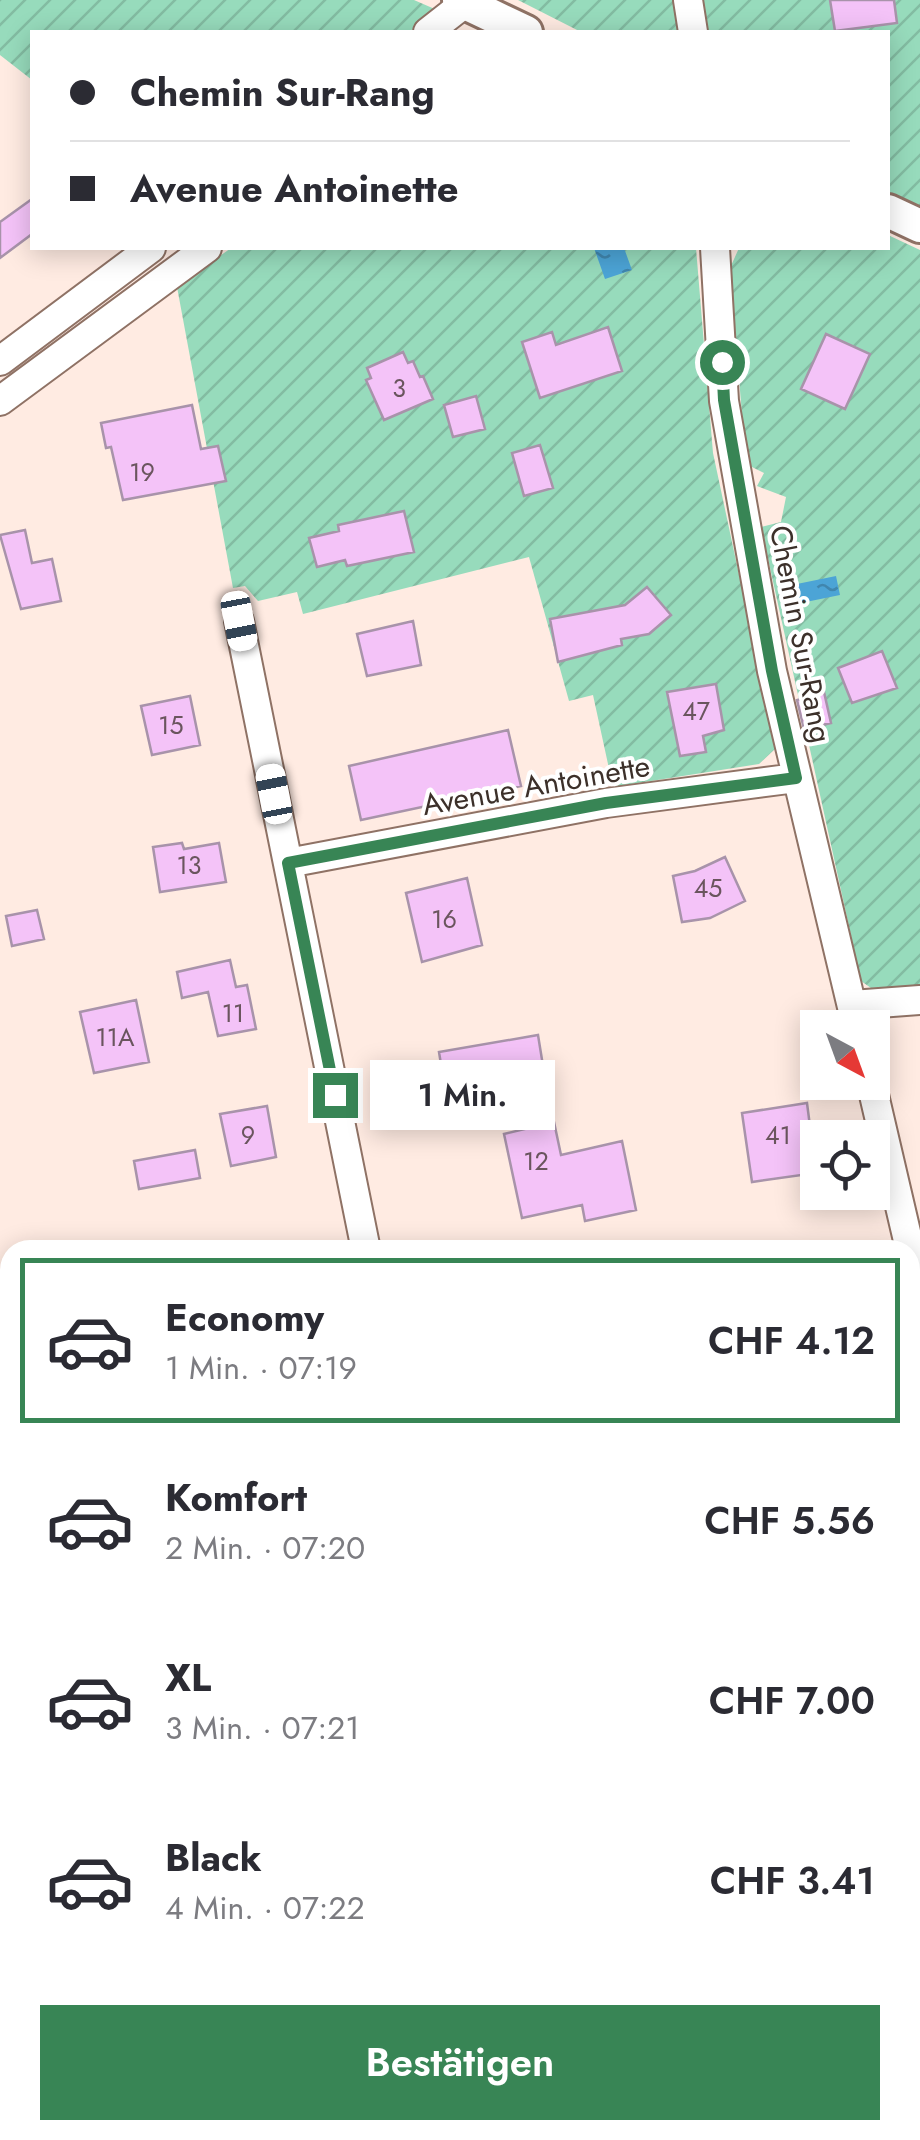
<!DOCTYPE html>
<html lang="de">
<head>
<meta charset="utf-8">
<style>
	body { margin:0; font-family:Jost,sans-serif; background:#f7f7f7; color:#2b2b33; height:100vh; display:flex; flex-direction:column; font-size:38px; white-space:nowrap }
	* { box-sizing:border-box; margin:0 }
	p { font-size:32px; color:#7c7c81 }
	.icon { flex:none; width:55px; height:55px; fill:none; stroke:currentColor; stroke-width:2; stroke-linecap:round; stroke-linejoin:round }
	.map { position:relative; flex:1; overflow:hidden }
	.details { position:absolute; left:0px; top:1240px; width:920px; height:900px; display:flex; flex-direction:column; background:#fff; border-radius:30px 30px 0 0; box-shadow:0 5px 25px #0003 }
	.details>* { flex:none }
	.banner { position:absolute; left:30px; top:30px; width:860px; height:220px; border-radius:0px; box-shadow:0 5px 25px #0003; display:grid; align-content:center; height:220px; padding:0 40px; background:#fff }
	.needle { width:65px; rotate:139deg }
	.buttons { position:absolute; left:800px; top:1010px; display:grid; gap:20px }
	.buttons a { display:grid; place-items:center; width:90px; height:90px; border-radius:0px; background:#fff; box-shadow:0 5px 25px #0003; font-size:50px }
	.end { position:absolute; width:45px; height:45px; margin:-22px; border:12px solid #388555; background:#fff; box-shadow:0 0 0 5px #fff }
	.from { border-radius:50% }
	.bubble { position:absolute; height:70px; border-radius:0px; background:#fff; box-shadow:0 5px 25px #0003; font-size:32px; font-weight:600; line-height:70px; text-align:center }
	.car { position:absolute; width:30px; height:60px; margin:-30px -15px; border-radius:12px; box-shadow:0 0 8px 2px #0007; background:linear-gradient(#fff 24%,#345 0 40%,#fff 0 76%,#345 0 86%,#fff 0) }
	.banner b { display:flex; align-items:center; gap:35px; height:95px; font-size:38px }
	.banner b+b { border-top:2px solid #e1e1e2 }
	.banner i { width:25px; height:25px; background:#2b2b33 }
	ul { padding:18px 0 0; list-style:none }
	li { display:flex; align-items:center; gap:30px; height:165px; margin:0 20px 15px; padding:0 20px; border:5px solid transparent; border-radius:0px }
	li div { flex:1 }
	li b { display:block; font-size:38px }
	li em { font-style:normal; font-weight:600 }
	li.current { border-color:#388555 }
	li>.icon { width:90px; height:90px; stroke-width:1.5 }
	.cta { display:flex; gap:20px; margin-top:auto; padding:20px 40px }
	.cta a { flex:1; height:115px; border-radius:0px; background:#388555; color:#fff; font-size:40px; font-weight:600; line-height:115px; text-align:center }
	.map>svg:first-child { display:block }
</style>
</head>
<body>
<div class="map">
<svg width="920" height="2140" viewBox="0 0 920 2140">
	<defs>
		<pattern id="garden-furrows" width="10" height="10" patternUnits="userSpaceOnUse" patternTransform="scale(2.5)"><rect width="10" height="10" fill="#97dbbc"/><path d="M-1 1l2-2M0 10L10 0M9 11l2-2" fill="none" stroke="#83bca2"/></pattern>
		<pattern id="water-ripples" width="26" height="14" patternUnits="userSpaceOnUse" patternTransform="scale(2.5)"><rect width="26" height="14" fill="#4ca4d6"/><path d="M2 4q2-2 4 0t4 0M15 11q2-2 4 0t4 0" fill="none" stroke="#4086ae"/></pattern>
	</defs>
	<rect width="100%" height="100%" fill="#ffebe2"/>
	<!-- garden -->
	<path fill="url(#garden-furrows)" d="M 0,0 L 414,0 L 437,10 L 409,32 L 32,32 L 32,80 L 0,55 Z
		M 518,0 L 676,0 L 682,32 L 581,32 Z
		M 696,0 L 920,0 L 920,208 L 888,192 L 888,32 L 702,32 Z
		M 888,235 L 920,250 L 920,985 L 871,988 L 861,981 L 761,527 L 781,522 L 786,497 L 757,486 L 764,473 L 746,464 L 730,268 L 739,248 L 888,248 Z
		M 231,248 L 696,248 L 713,453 L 776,748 L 759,764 L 613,787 L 593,695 L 569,701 L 529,557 L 303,614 L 297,592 L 258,601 L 245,586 L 233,588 L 177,287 Z
		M 910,1945 L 920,1945 L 920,2140 L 838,2140 L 837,2135 L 780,2130 L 910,2130 Z"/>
	<!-- water -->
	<path fill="url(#water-ripples)" d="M 594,248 L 624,248 L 632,270 L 605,279 Z
		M 836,576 L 840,595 L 796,604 L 792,585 Z"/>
	<!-- building -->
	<path fill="#f4c3f8" stroke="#a893aa" stroke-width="2.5" d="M 830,0 L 894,0 L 897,23 L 835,31 Z
		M 32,199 L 32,234 L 0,258 L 0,222 Z
		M 608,327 L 622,371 L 540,398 L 522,342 L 552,332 L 556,345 Z
		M 826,334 L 870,354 L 845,409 L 801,389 Z
		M 403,352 L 408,363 L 413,361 L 420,377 L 423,376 L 433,399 L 384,420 L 366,380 L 371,378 L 367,368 Z
		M 476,396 L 485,429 L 453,437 L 444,405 Z
		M 192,405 L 201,449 L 218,446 L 226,481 L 123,500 L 111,447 L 106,448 L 101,423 Z
		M 540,445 L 553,488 L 524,496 L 512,453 Z
		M 404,511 L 414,552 L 347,566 L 345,560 L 317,567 L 309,538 L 339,531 L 338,525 Z
		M 25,530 L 32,563 L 52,559 L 61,601 L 21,609 L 0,535 Z
		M 647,587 L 671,615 L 649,634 L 621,639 L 622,645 L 558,662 L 550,619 L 625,605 Z
		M 413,621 L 421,665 L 367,676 L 357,634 Z
		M 882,651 L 897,688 L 852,703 L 838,668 Z
		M 716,684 L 724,730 L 703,736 L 706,752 L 680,756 L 667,692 Z
		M 824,692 L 831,723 L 804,729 L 797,700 Z
		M 190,696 L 200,745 L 152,755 L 141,706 Z
		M 508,730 L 521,786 L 361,820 L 349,766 Z
		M 182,843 L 184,849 L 219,843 L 226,882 L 160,892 L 153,847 Z
		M 725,857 L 745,901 L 710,918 L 682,922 L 673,876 L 695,871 Z
		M 467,878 L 482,945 L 422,962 L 406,893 Z
		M 37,910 L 44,939 L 12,946 L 6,916 Z
		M 230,960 L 236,987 L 247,985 L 256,1029 L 218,1036 L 208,992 L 182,998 L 177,972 Z
		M 136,1000 L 149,1062 L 94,1073 L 80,1012 Z
		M 538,1035 L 544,1072 L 445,1089 L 439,1052 Z
		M 807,1103 L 816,1173 L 752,1182 L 742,1113 Z
		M 267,1106 L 276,1157 L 231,1166 L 220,1114 Z
		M 554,1122 L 561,1155 L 622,1141 L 636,1210 L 585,1221 L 582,1205 L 522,1218 L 504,1134 Z
		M 195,1150 L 200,1178 L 139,1189 L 134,1161 Z"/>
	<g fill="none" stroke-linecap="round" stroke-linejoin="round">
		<defs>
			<path id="minor" d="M 688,0 L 693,32
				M 428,32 L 465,3
				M 715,248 L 724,401 L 772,671 L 857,1028
				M 0,361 L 151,248
				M 0,401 L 207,248
				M 239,621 L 366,1250
				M 288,863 L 606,803 L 796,778
				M 852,1005 L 920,1000
				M 871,1082 L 920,1292
				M 0,1798 L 10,1797
				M 910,1929 L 920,1929
				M 45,2130 L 46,2140"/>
			<path id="tertiary" d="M 459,0 L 526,32
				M 888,211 L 920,226"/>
		</defs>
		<!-- minor casing -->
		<use href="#minor" stroke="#8f7265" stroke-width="32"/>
		<!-- tertiary casing -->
		<use href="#tertiary" stroke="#8f7265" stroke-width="38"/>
		<!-- minor -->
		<use href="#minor" stroke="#fff" stroke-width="28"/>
		<!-- tertiary -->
		<use href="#tertiary" stroke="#fff" stroke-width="32"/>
	</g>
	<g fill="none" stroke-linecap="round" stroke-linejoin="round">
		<!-- route -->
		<path stroke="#388555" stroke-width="12" d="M 335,1095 L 288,863 L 606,803 L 796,778 L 772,671 L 724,400 L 722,362"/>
	</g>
	<g text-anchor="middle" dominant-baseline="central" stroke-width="8" stroke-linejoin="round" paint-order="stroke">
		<!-- number labels -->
		<g font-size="25" fill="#6a555e">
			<text x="399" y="388">3</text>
			<text x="142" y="472">19</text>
			<text x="696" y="711">47</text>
			<text x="171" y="725">15</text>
			<text x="189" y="865">13</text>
			<text x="708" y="888">45</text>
			<text x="444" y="919">16</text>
			<text x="233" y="1013">11</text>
			<text x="115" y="1037">11A</text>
			<text x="248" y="1135">9</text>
			<text x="778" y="1135">41</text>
			<text x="536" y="1161">12</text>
		</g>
		<!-- street labels -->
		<g font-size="30" fill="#3c302a" stroke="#fff">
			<text transform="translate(801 634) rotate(79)">Chemin Sur-Rang</text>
			<text transform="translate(536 785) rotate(-10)">Avenue Antoinette</text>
		</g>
	</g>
</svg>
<div class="buttons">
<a><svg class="needle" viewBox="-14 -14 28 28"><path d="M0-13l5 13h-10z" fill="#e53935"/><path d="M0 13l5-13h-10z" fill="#7c7c81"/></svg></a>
<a><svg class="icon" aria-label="locate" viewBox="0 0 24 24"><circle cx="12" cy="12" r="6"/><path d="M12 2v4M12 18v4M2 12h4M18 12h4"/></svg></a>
</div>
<i class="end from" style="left:722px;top:362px"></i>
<i class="end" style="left:335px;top:1095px"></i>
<div class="bubble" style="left:370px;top:1060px;width:185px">1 Min.</div>
<i class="car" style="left:239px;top:621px;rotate:169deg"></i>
<i class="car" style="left:274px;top:794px;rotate:349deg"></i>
<div class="banner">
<b><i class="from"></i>Chemin Sur-Rang</b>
<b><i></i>Avenue Antoinette</b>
</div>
<section class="details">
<ul>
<li class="current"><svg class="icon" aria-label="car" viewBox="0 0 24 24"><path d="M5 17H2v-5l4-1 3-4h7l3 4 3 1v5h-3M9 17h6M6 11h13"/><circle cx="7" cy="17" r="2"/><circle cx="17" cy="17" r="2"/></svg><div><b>Economy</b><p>1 Min. · 07:19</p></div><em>CHF 4.12</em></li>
<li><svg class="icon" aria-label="car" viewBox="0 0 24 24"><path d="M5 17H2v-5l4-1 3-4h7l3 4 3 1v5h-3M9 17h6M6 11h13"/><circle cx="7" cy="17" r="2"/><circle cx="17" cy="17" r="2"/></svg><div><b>Komfort</b><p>2 Min. · 07:20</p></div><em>CHF 5.56</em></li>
<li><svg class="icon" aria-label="car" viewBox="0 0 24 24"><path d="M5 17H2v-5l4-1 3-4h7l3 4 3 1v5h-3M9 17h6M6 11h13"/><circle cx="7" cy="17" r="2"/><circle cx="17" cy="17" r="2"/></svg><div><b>XL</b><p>3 Min. · 07:21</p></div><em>CHF 7.00</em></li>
<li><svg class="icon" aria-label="car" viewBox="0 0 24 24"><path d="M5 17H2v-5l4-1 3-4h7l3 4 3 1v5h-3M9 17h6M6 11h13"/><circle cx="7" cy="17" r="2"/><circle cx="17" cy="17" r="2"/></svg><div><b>Black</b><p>4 Min. · 07:22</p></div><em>CHF 3.41</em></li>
</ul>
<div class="cta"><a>Bestätigen</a></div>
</section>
</div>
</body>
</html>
